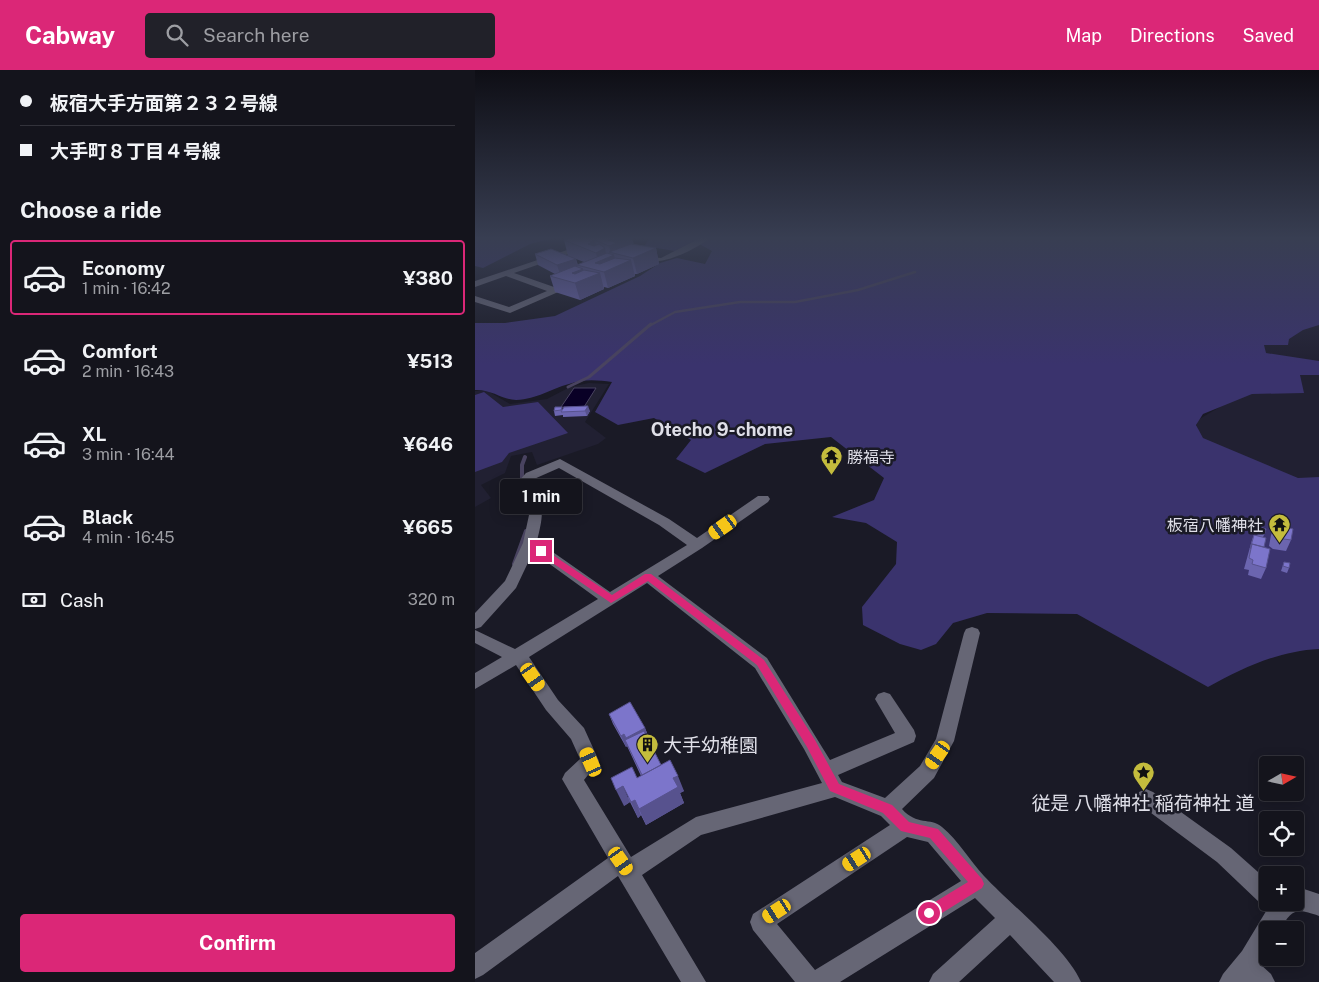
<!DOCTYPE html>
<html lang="en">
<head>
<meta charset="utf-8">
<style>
	body { margin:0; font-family:"Public Sans","Noto Sans JP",sans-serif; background:#212129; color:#f1f3f6; height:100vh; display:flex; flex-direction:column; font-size:19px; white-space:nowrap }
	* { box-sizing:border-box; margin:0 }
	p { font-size:16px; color:#9d9ea3 }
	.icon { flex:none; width:28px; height:28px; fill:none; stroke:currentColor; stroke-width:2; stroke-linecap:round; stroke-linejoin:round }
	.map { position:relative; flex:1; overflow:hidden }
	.drawer { display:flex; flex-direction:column; background:#14141c; width:475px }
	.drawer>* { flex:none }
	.guide { display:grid; align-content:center; height:110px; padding:0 20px; background:#14141c }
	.needle { width:32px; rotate:81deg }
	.controls { position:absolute; left:784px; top:686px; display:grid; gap:10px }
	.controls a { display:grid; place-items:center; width:45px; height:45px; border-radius:5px; background:#14141c; box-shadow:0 2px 12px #0003,0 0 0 1px #33333b; font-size:25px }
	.end { position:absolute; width:22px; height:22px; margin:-11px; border:6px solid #db2777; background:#fff; box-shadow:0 0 0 2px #fff }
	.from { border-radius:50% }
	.bubble { position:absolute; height:35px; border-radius:5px; background:#14141c; box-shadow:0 2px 12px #0003,0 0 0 1px #33333b; font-size:16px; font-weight:700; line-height:35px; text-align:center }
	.car { position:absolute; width:15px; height:30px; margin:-15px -8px; border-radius:6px; box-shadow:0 0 4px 1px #0007; background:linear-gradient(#f5c518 24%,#345 0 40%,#f5c518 0 76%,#345 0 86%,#f5c518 0) }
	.guide b { display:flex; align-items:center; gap:18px; height:48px; font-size:19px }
	.guide b+b { border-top:1px solid #33333b }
	.guide i { width:12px; height:12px; background:#f1f3f6 }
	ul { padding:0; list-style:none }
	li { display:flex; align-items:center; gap:15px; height:75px; margin:0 10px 8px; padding:0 10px; border:2px solid transparent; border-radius:5px }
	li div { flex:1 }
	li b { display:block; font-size:19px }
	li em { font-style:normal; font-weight:700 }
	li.on { border-color:#db2777 }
	li>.icon { width:45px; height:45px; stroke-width:1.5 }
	h2 { padding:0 20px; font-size:22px; line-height:60px }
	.pay { display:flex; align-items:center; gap:12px; height:55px; padding:0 20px; font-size:19px }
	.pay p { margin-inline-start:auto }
	.button { display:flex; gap:10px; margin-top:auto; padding:10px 20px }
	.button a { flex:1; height:58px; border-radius:5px; background:#db2777; color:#fff; font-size:20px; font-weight:700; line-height:58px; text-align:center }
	header { display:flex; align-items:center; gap:30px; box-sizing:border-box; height:70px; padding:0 25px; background:#db2777; color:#fff }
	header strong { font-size:24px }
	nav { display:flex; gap:28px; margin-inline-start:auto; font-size:18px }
	.search { width:350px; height:45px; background:#212129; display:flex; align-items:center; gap:12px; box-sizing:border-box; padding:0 18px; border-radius:5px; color:#9d9ea3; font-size:19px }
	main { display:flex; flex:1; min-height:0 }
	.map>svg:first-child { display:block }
</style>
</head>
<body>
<header>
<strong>Cabway</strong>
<div class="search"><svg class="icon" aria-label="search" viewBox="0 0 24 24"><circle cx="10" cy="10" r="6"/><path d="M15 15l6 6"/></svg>Search here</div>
<nav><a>Map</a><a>Directions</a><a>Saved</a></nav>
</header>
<main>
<section class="drawer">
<div class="guide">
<b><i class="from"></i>板宿大手方面第２３２号線</b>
<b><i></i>大手町８丁目４号線</b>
</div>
<h2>Choose a ride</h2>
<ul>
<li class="on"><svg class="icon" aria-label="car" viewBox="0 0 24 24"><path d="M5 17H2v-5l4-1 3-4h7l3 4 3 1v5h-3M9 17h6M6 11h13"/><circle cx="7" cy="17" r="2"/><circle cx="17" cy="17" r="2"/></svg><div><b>Economy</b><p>1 min · 16:42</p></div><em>¥380</em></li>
<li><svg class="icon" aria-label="car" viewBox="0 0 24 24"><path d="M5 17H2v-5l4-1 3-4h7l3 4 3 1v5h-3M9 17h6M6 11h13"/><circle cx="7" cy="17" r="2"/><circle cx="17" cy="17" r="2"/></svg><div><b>Comfort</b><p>2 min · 16:43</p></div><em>¥513</em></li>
<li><svg class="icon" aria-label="car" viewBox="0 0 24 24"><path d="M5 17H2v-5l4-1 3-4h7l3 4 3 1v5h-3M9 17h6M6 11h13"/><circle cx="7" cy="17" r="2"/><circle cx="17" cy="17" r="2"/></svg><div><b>XL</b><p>3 min · 16:44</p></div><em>¥646</em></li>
<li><svg class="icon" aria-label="car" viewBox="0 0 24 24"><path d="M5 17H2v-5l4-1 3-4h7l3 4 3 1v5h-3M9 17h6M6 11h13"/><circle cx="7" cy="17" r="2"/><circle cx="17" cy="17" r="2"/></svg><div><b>Black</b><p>4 min · 16:45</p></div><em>¥665</em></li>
</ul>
<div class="pay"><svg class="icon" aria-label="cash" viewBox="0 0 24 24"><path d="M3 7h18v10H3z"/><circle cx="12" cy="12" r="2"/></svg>Cash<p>320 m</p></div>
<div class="button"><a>Confirm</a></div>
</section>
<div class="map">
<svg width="844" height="912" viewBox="0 0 844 912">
	<rect width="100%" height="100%" fill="#1a1a26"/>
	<!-- built -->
	<path fill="#212032" d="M 844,250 L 844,412 L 824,413 L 724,367 L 721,351 L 784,314 L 775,270 Z
		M 114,313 L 134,314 L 110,352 L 131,368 L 123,374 L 62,395 L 57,382 L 36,386 L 30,403 L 6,415 L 16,428 L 0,437 L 0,321 L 11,320 L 35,334 L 72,329 L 95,317 Z"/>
	<!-- green -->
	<path fill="#3a336d" d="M 0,167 L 82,167 L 55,174 L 8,198 L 0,196 Z
		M 176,167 L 844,167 L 844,255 L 828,260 L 814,269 L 813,275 L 789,275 L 791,283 L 844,291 L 844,305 L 825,305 L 829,323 L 777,324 L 728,344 L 721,355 L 728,368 L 823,408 L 844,407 L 844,579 C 803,581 768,598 733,617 L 602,544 L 512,543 L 478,553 L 461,574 L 446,580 L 425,574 L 388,555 L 387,537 L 421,494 L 422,472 L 391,453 L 357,447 L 399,430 L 409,408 L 356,367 L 290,374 L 230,403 L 201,389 L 216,370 L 179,348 L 143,355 L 120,342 L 137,312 C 122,310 108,309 94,314 C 75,319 63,329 41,330 C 27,330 17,319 0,320 L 0,253 L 30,253 L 80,246 L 165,206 L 185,193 L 202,188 L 230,194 L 237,181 L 219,171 L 200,181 L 169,176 Z
		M 9,322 L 28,337 L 63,332 L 93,363 L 34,383 L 27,392 L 0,402 L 0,325 Z"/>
	<!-- water -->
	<path fill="#090026" stroke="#494360" d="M 99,318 L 121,318 L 109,337 L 86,337 Z"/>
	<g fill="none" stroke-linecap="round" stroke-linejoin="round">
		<!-- stream-far2 -->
		<path stroke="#494360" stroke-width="2.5" d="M 174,256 L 200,242 L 265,232 L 320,232 L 383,220 L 440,202"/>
		<!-- stream-far1 -->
		<path stroke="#494360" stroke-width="3" d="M 93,317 L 114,307 L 176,254"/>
		<!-- stream -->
		<path stroke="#494360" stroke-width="4" d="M 47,411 L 47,395 L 50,387
			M 48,421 L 53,435
			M 39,494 L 51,461"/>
		<!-- minor -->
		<path fill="#666675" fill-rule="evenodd" d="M 227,167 L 236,167 C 221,180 180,200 162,188 L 166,186 L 186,188 Z
			M 107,175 L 114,177 L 39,203 L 79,217 L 97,212 L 97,216 L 35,243 L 0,232 L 0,226 L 34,237 L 72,221 L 31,206 L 0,217 L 0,211 Z
			M 85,389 L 194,449 L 222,468 L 283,426 L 293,426 L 295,429 L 293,432 L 227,478 L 183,506 L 292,588 L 355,690 L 420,663 L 400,629 L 403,624 L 409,622 L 415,624 L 439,660 L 441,666 L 439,672 L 363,705 L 367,712 L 410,728 L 445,696 L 461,669 L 489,563 L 491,559 L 497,557 L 503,559 L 505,563 L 479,671 L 459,708 L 427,739 C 442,756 455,747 467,757 C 483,770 495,791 509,806 C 535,834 592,879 606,912 L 579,912 L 535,865 L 484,912 L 454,912 L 458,904 L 520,848 L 500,828 L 365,912 L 320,912 L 278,860 L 275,852 L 278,844 L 415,755 L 406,746 L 360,727 L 226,765 L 167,805 L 231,912 L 206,912 L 143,806 L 8,905 L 0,909 L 0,883 L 133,788 L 87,709 L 90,703 L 105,689 L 96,669 L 71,640 L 41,595 L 0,619 L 0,603 L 27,587 L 0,573 L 0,560 L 40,579 L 123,529 L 58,482 L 41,518 L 6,557 L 0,559 L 0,543 L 30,511 L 48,473 L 54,445 L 52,428 L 42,413 L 51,403 ZM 84,398 L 184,455 L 212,475 L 135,522 L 62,471 C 68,446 71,435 55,413 L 59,409 ZM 172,513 L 280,598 L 329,679 L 347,713 L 221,747 L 156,787 L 109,710 L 124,691 L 109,658 L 83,630 L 54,587 ZM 432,767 L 453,772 L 486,811 L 340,900 L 302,854 Z
			M 671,719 L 678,722 L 756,778 L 792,810 L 792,832 L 820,832 L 820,820 L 829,819 L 844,824 L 844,846 C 821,838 817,839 805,860 L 792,860 L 792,881 L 785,894 L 796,904 L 800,912 L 744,912 L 748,904 L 767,881 L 796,833 L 792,835 L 784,832 L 742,792 L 664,734 L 661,728 L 664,722 Z"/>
	</g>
	<!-- wall -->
	<path fill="#6b65af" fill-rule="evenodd" d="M 100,167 L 158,174 L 181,178 L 184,194 L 162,204 L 160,204 L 160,206 L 133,218 L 129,217 L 129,219 L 105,230 L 80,222 L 75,206 L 80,204 L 63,195 L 60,184 L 93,186 L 89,170 ZM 101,189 L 109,192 L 103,195 Z
		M 88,339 L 115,341 L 112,346 L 88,347 L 88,345 L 80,346 L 79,341 Z
		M 801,454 L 816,470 L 811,481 L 798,479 L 794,476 L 796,465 Z
		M 785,457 L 790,463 L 788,467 L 789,477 L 791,498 L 786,509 L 773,505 L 774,500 L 769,499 L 777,470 L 779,465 L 782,466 Z
		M 809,492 L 814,498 L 812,503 L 806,501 Z
		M 134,644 L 170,658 L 174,668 L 173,669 L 186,695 L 209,721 L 205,723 L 209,733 L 171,755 L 166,745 L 163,748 L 155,732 L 149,736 L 162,708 L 166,706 L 152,676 L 151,677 L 138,654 Z"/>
	<!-- shaded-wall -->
	<path fill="#57528e" d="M 128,167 L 157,167 L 159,175 L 136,183 L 134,176 Z
		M 120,170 L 123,182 L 130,178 L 132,188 L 139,185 L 142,196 L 156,190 L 160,206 L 133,218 L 129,202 L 120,193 L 123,192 L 121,183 L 113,174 L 115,172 Z
		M 181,178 L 184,194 L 162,204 L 158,188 Z
		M 101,189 L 103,200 L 108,199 L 111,209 L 125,203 L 129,219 L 105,230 L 97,203 L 86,207 L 82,195 Z
		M 113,336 L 115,341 L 112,346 L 110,341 Z
		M 170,658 L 174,668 L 156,679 L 151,668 Z
		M 149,664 L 154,675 L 150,670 L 152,676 L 151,677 L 146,666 Z
		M 203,706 L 209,721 L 205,723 L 209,733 L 171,755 L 164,739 L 198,708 Z
		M 148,716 L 155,732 L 149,736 L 141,720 Z
		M 160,730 L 166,745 L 163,748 L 156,732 Z"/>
	<!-- building -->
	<path fill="#7c75cb" stroke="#57528e" d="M 100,167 L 142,167 L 139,169 L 133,170 L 142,173 L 134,176 L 120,170 L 115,172 L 117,173 L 113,174 L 119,176 L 124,174 L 130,178 L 121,183 L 89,170 Z
		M 156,174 L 181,178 L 158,188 L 134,182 Z
		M 76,179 L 101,189 L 82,195 L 60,184 Z
		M 132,183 L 139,185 L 120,193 L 125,194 L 140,188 L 156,190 L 129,202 L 102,195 Z
		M 100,196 L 108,199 L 97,203 L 100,204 L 109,200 L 125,203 L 100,213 L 75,206 Z
		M 113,336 L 110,341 L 86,342 L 89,337 Z
		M 80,337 L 87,337 L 86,340 L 79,341 Z
		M 801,454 L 818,459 L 816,470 L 802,468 L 799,465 Z
		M 785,457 L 791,459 L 790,463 L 784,461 Z
		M 779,465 L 791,468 L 789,477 L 777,474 L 775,479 Z
		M 777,474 L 795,479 L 791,498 L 777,494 L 778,490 L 774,488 Z
		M 809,492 L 815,493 L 814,498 L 808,496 Z
		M 155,632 L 170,658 L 151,668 L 149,664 L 146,666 L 134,644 Z
		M 169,661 L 186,695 L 167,705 L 150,670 Z
		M 195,690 L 203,706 L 198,708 L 203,717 L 164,739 L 160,730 L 156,732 L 148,716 L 141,720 L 136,708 L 157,697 L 162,708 Z"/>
	<!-- sky -->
	<linearGradient id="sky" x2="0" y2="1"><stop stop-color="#0e0e15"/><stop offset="0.57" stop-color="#383e52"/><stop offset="1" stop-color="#383e52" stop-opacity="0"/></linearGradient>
	<rect width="844" height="295" fill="url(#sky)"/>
	<!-- route -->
	<path fill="#db2777" d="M 63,479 L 69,479 L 137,525 L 170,504 L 176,504 L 289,590 L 340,670 L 364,714 L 417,735 L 434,752 L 463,759 L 507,809 L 509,814 L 507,818 L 459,848 L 454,850 L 450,848 L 448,843 L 450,838 L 493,812 L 455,768 L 426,761 L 408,743 L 355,721 L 332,677 L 282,595 L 173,511 L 136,533 L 63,483 Z"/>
	<!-- icons -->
	<defs>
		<symbol id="temple-pin" viewBox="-11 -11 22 30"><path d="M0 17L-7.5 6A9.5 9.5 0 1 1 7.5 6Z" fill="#c4bc3d" stroke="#1a1a26"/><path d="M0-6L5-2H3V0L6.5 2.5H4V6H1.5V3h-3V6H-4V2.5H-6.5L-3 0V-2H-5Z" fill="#111"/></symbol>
		<symbol id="building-pin" viewBox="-11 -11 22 30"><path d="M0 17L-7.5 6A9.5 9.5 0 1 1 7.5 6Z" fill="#c4bc3d" stroke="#1a1a26"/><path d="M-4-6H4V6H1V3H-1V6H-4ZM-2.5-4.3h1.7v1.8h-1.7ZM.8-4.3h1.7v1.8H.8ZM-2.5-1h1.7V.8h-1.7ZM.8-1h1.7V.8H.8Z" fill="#111"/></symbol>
		<symbol id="sight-pin" viewBox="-11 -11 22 30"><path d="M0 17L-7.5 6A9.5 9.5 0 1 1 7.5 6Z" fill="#c4bc3d" stroke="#1a1a26"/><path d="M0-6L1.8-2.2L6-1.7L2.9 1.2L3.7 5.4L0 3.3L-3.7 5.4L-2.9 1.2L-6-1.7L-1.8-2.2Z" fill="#111"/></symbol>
	</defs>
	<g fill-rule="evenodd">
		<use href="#temple-pin" x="344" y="374" width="25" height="34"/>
		<use href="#temple-pin" x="792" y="442" width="25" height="34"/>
		<use href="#building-pin" x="160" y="662" width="25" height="34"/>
		<use href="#sight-pin" x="656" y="690" width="25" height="34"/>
	</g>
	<g text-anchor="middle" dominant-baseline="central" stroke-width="5" stroke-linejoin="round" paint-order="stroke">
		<!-- poi labels -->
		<g font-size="16" fill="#dfdfe8" stroke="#1a1a26" text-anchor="start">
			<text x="372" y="387">勝福寺</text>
			<text x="788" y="455" text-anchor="end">板宿八幡神社</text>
		</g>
		<!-- neighbourhood labels -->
		<g font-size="18" font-weight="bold" fill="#dfdfe8" stroke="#1a1a26">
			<text x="247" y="359">Otecho 9-chome</text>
		</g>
		<!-- near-poi labels -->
		<g font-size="19" fill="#dfdfe8" stroke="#1a1a26" text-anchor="start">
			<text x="188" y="675">大手幼稚園</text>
			<text x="668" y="733" text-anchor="middle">従是 八幡神社 稲荷神社 道</text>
		</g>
	</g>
</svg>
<div class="controls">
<a><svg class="needle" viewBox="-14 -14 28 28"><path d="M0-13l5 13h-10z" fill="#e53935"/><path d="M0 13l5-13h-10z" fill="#9d9ea3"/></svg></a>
<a><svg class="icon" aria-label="locate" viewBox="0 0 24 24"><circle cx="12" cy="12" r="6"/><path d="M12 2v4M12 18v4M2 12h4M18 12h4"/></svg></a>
<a>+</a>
<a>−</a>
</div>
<i class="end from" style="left:454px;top:843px"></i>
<i class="end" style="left:66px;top:481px"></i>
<div class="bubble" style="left:25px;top:409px;width:82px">1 min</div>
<i class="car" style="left:248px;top:457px;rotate:235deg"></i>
<i class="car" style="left:58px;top:607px;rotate:145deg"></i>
<i class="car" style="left:463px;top:685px;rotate:215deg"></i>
<i class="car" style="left:116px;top:692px;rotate:336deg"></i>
<i class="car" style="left:382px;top:789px;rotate:237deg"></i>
<i class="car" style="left:146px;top:791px;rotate:145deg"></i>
<i class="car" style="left:302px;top:841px;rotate:237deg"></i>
</div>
</main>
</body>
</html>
